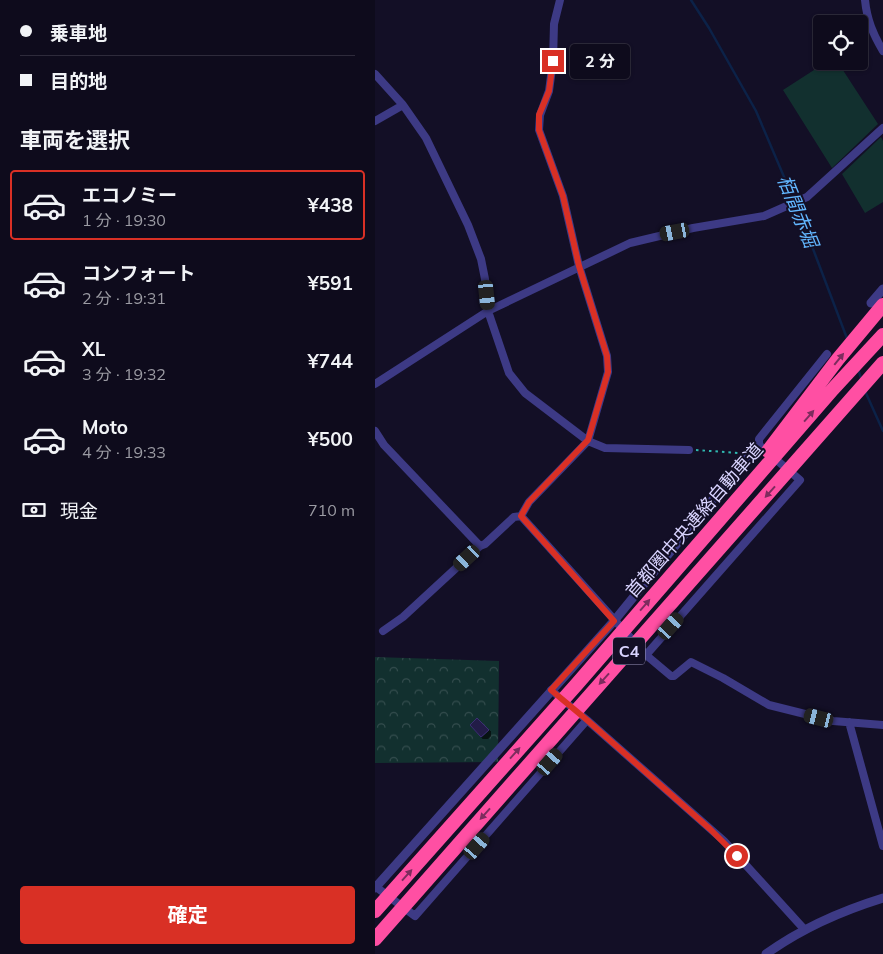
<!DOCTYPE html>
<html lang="ja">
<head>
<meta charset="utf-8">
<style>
	body { margin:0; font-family:Mulish,"Noto Sans JP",sans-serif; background:#1c1929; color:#f1f3f6; height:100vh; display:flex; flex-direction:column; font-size:19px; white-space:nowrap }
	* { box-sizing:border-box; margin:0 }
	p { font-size:16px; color:#9b9ba3 }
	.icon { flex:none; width:28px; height:28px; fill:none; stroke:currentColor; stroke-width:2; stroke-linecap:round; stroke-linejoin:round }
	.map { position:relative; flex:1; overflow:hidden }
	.panel { display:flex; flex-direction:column; background:#0e0b1c; width:375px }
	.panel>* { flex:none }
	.banner { display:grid; align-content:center; height:110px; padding:0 20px; background:#0e0b1c }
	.buttons { position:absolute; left:438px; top:15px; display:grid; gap:10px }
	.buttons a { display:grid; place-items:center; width:55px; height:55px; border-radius:5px; background:#0e0b1c; box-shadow:0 1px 4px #0004,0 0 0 1px #2e2b3b; font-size:25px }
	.end { position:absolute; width:22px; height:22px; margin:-11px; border:6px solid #d93025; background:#fff; box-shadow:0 0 0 2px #fff }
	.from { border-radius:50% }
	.bubble { position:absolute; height:35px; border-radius:5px; background:#0e0b1c; box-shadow:0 1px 4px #0004,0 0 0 1px #2e2b3b; font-size:16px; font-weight:700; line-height:35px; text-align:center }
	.car { position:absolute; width:15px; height:30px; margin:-15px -8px; border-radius:6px; box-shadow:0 0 4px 1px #0007; background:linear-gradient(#222 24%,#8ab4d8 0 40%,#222 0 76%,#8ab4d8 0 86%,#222 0) }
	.banner b { display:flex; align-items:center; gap:18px; height:48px; font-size:19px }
	.banner b+b { border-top:1px solid #2e2b3b }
	.banner i { width:12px; height:12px; background:#f1f3f6 }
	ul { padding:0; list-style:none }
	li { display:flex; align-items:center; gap:15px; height:70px; margin:0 10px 8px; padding:0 10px; border:2px solid transparent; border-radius:5px }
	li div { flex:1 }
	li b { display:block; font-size:19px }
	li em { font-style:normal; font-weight:700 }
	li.selected { border-color:#d93025 }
	li>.icon { width:45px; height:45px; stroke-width:1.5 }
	h2 { padding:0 20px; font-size:22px; line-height:60px }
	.pay { display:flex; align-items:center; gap:12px; height:55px; padding:0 20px; font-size:19px }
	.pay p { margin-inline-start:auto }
	.button { display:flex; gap:10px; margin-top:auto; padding:10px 20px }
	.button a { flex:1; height:58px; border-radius:5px; background:#d93025; color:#fff; font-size:20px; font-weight:700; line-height:58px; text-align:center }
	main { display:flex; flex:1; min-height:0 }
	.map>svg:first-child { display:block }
</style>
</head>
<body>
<main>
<section class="panel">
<div class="banner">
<b><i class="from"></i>乗車地</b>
<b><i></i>目的地</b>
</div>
<h2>車両を選択</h2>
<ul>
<li class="selected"><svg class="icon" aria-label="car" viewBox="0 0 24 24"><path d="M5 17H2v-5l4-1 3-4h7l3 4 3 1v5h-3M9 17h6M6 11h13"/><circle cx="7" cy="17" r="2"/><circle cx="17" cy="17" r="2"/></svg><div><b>エコノミー</b><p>1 分 · 19:30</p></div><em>¥438</em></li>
<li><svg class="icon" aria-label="car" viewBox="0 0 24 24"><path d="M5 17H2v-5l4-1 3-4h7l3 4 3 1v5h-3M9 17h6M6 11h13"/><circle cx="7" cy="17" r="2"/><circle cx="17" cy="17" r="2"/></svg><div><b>コンフォート</b><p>2 分 · 19:31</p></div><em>¥591</em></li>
<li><svg class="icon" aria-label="car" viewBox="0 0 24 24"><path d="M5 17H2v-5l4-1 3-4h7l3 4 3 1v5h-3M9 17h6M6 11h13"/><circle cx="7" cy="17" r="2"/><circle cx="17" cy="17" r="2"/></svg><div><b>XL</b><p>3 分 · 19:32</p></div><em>¥744</em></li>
<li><svg class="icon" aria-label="car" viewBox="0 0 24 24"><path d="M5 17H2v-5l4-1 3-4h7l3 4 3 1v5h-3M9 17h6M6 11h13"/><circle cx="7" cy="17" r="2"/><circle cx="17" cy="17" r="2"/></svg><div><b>Moto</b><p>4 分 · 19:33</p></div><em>¥500</em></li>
</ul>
<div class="pay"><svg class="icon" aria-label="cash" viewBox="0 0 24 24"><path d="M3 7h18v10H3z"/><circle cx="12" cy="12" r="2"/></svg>現金<p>710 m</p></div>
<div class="button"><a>確定</a></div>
</section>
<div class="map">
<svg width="508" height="954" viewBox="0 0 508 954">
	<defs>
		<pattern id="forest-crowns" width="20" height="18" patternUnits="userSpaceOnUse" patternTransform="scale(1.25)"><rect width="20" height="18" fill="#12302f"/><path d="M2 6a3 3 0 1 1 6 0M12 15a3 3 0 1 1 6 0" fill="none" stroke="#344d4e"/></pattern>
		<filter id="shadow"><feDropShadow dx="4" dy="4" stdDeviation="0" flood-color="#0009"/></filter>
	</defs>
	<rect width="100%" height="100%" fill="#130f26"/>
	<!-- green -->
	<path fill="#12302f" d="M 453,61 L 462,61 L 503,124 L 457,168 L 408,90 Z
		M 506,137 L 508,141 L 508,202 L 490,213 L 467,174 Z"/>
	<!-- forest -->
	<path fill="url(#forest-crowns)" d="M 0,657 L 124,661 L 123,762 L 0,763 Z"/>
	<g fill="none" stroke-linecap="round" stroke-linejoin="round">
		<!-- stream -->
		<path stroke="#0c2248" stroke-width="2.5" d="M 316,0 L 334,28 L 381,111 L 424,212 L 473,341
			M 483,369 L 487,381
			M 490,391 L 508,431"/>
	</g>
	<!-- building -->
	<path fill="#241b47" stroke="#3b2d73" filter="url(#shadow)" d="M 102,718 L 114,730 L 106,737 L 95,725 Z"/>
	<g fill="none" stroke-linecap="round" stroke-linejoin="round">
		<!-- path -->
		<path stroke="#2fb8b0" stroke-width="2" stroke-dasharray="2.5 4" stroke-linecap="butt" d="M 321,450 L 364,453"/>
		<!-- minor -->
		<path stroke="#3d3a85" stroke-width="8" d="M 490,0 C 492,20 498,34 508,51
			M 0,74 L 28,105 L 51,138 L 93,225 L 106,259 L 110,279 L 113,311 L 134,373 L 150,393 L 213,441 L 230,448 L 314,450
			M 0,121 L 28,105
			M 0,384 L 113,311 L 255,243 L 318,228 L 389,216 L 432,197 L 508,128
			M 0,431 L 9,445 L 105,546
			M 146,516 L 154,502 L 213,441 L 233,372 L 232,356 L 204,266 L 188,196 L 164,130 L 165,115 L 174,91 L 178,61 L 179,24 L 185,0
			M 146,516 L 271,655 L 296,676 L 299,676 L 316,662 L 348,678 L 394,705 L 458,721 L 508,725
			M 8,631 L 28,617 L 105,546 L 110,544 L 139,517 L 146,516
			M 271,655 L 425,480 L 384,445 L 384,439 L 452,354
			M 176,690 L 212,720 L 349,841 L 429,929
			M 474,722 L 508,846
			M 1,887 L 40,916 L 212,720"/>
		<!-- tertiary -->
		<path stroke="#3d3a85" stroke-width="9" d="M 496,303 L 508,289
			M 0,888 L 239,621 L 379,449 L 385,447
			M 391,954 C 427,928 466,911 508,898"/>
		<!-- motorway-bridge -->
		<path stroke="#ff4fa3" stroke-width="14" d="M 393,451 L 463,359 L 508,305
			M 0,911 L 202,684 L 458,389 L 508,335
			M 0,939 L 508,363"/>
	</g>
	<!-- one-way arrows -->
	<defs><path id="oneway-solid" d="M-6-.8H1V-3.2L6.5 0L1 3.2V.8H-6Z" transform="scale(1.25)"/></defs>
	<g fill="#7d2c5e">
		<use href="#oneway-solid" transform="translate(464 359) rotate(-51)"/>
		<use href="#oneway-solid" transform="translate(434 416) rotate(-49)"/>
		<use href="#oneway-solid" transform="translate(395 492) rotate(132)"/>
		<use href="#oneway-solid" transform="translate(270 605) rotate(-49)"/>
		<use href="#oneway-solid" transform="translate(229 679) rotate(132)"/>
		<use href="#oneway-solid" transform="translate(140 753) rotate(-48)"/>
		<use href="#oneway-solid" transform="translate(110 814) rotate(132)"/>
		<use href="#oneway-solid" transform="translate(32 875) rotate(-48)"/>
	</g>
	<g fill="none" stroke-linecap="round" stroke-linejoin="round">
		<!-- route -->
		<path stroke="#d93025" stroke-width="6" d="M 178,61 L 174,91 L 164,115 L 164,130 L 188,196 L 204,266 L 232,356 L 233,372 L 213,440 L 154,502 L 146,516 L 239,621 L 176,690 L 212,720 L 335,829 L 362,856"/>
	</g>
	<g text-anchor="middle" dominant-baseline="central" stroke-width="4" stroke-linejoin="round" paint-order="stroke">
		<!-- shield labels -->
		<rect fill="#130f26" stroke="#9e99be" stroke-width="1" x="238" y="637.5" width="32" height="27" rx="4"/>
		<g font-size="16" font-weight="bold" fill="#d9d4ff">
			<text x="254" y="651">C4</text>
		</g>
		<!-- street labels -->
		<g font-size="18" fill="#d9d4ff" stroke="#130f26">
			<text transform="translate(319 520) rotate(-49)">首都圏中央連絡自動車道</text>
		</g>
		<!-- water labels -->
		<g font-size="19" font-style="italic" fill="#62b6ff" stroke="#130f26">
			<text transform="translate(423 211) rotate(68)">栢間赤堀</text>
		</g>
	</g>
</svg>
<div class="buttons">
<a><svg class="icon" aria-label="locate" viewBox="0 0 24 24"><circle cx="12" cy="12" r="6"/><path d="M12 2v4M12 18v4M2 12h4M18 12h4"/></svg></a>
</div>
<i class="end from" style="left:362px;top:856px"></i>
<i class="end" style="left:178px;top:61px"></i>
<div class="bubble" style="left:195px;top:44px;width:60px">2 分</div>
<i class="car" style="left:300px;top:232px;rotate:259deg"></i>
<i class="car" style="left:112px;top:295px;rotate:174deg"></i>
<i class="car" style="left:92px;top:558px;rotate:227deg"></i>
<i class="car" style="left:296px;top:626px;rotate:42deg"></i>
<i class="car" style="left:444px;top:718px;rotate:284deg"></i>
<i class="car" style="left:175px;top:762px;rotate:41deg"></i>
<i class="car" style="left:102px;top:846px;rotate:41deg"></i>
</div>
</main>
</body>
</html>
